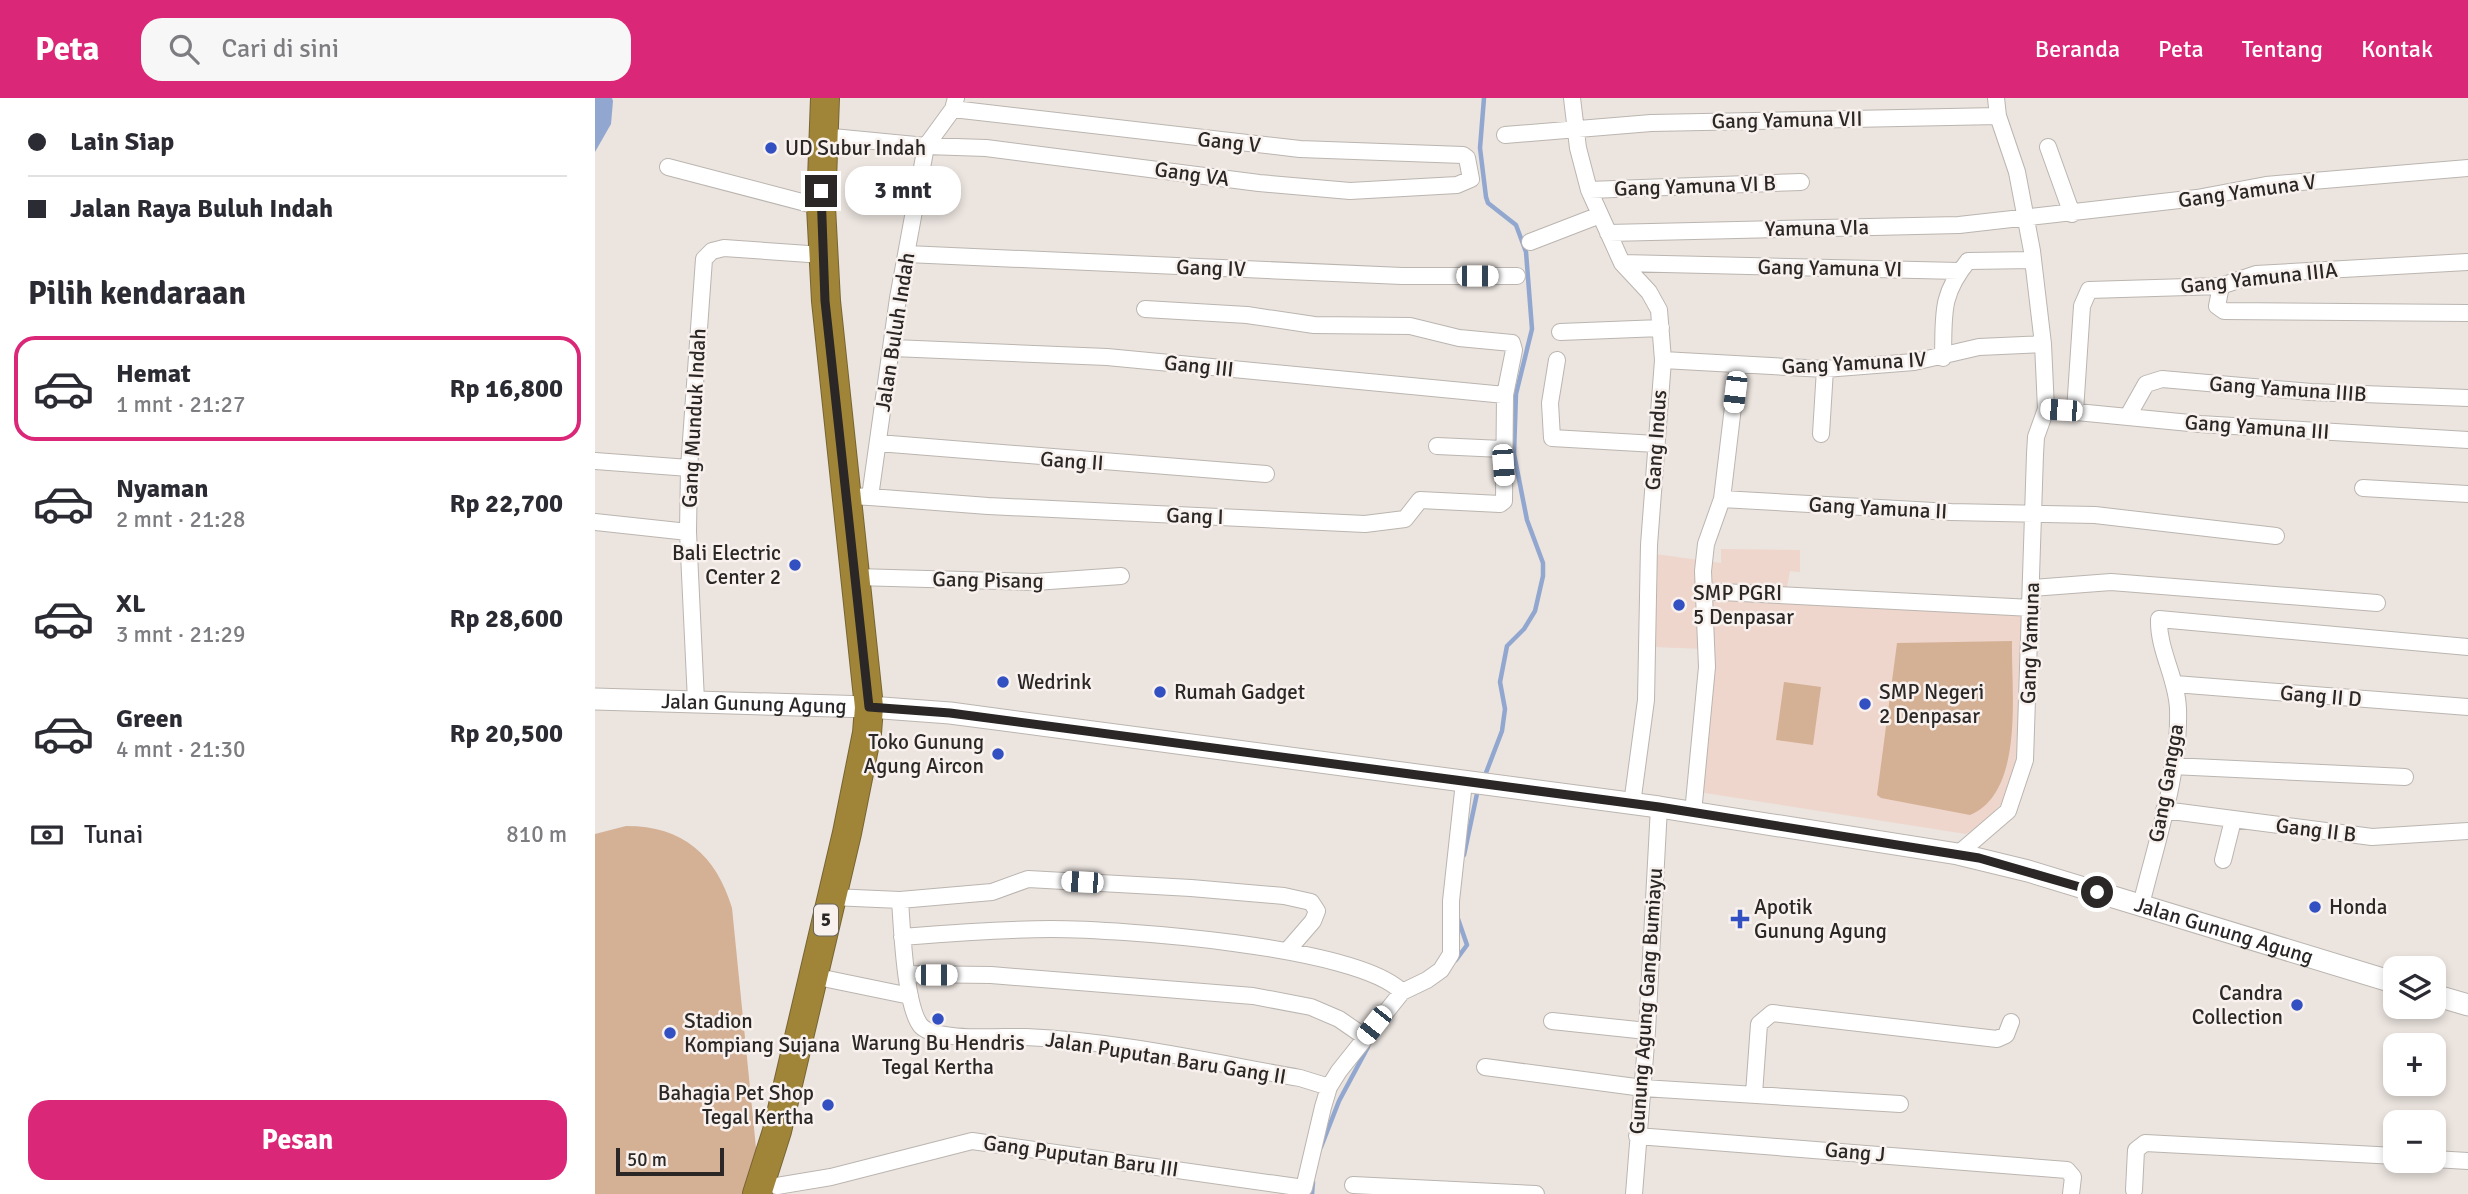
<!DOCTYPE html>
<html lang="id">
<head>
<meta charset="utf-8">
<style>
	body { margin:0; font-family:Signika,sans-serif; background:#f7f7f7; color:#2b2b33; height:100vh; display:flex; flex-direction:column; font-size:26px; white-space:nowrap }
	* { box-sizing:border-box; margin:0 }
	p { font-size:23px; color:#7c7c81 }
	.icon { flex:none; width:38px; height:38px; fill:none; stroke:currentColor; stroke-width:2; stroke-linecap:round; stroke-linejoin:round }
	.map { position:relative; flex:1; overflow:hidden }
	.details { display:flex; flex-direction:column; background:#fff; width:595px }
	.details>* { flex:none }
	.top-card { display:grid; align-content:center; height:154px; padding:0 28px; background:#fff }
	.buttons { position:absolute; left:1788px; top:858px; display:grid; gap:14px }
	.buttons a { display:grid; place-items:center; width:63px; height:63px; border-radius:14px; background:#fff; box-shadow:0 4px 10px #0003; font-size:35px }
	.scale { position:absolute; left:21px; bottom:18px; width:108px; box-sizing:border-box; padding-left:7px; border:4px solid #2a2726; border-top:0; font-size:19px; line-height:24px; white-space:nowrap; color:#2a2726; -webkit-text-stroke:5px #f8f1ed; paint-order:stroke }
	.end { position:absolute; width:32px; height:32px; margin:-16px; border:9px solid #2a2726; background:#fff; box-shadow:0 0 0 4px #fff }
	.from { border-radius:50% }
	.bubble { position:absolute; height:49px; border-radius:21px; background:#fff; box-shadow:0 4px 10px #0003; font-size:23px; font-weight:800; line-height:49px; text-align:center }
	.car { position:absolute; width:21px; height:42px; margin:-21px -10px; border-radius:9px; box-shadow:0 0 5px 2px #0007; background:linear-gradient(#fff 24%,#345 0 40%,#fff 0 76%,#345 0 86%,#fff 0) }
	.top-card b { display:flex; align-items:center; gap:24px; height:66px; font-size:26px }
	.top-card b+b { border-top:2px solid #e1e1e2 }
	.top-card i { width:18px; height:18px; background:#2b2b33 }
	ul { padding:0; list-style:none }
	li { display:flex; align-items:center; gap:21px; height:105px; margin:0 14px 10px; padding:0 14px; border:4px solid transparent; border-radius:21px }
	li div { flex:1 }
	li b { display:block; font-size:26px }
	li em { font-style:normal; font-weight:800 }
	li.current { border-color:#db2777 }
	li>.icon { width:63px; height:63px; stroke-width:1.5 }
	h2 { padding:0 28px; font-size:32px; line-height:84px }
	.pay { display:flex; align-items:center; gap:18px; height:77px; padding:0 28px; font-size:26px }
	.pay p { margin-inline-start:auto }
	.button { display:flex; gap:14px; margin-top:auto; padding:14px 28px }
	.button a { flex:1; height:80px; border-radius:21px; background:#db2777; color:#fff; font-size:28px; font-weight:800; line-height:80px; text-align:center }
	header { display:flex; align-items:center; gap:42px; box-sizing:border-box; height:98px; padding:0 35px; background:#db2777; color:#fff }
	header strong { font-size:33px }
	nav { display:flex; gap:38px; margin-inline-start:auto; font-size:24px }
	.search { width:490px; height:63px; background:#f7f7f7; display:flex; align-items:center; gap:18px; box-sizing:border-box; padding:0 24px; border-radius:21px; color:#7c7c81; font-size:26px }
	main { display:flex; flex:1; min-height:0 }
	.map>svg:first-child { display:block }
</style>
</head>
<body>
<header>
<strong>Peta</strong>
<div class="search"><svg class="icon" aria-label="search" viewBox="0 0 24 24"><circle cx="10" cy="10" r="6"/><path d="M15 15l6 6"/></svg>Cari di sini</div>
<nav><a>Beranda</a><a>Peta</a><a>Tentang</a><a>Kontak</a></nav>
</header>
<main>
<section class="details">
<div class="top-card">
<b><i class="from"></i>Lain Siap</b>
<b><i></i>Jalan Raya Buluh Indah</b>
</div>
<h2>Pilih kendaraan</h2>
<ul>
<li class="current"><svg class="icon" aria-label="car" viewBox="0 0 24 24"><path d="M5 17H2v-5l4-1 3-4h7l3 4 3 1v5h-3M9 17h6M6 11h13"/><circle cx="7" cy="17" r="2"/><circle cx="17" cy="17" r="2"/></svg><div><b>Hemat</b><p>1 mnt · 21:27</p></div><em>Rp 16,800</em></li>
<li><svg class="icon" aria-label="car" viewBox="0 0 24 24"><path d="M5 17H2v-5l4-1 3-4h7l3 4 3 1v5h-3M9 17h6M6 11h13"/><circle cx="7" cy="17" r="2"/><circle cx="17" cy="17" r="2"/></svg><div><b>Nyaman</b><p>2 mnt · 21:28</p></div><em>Rp 22,700</em></li>
<li><svg class="icon" aria-label="car" viewBox="0 0 24 24"><path d="M5 17H2v-5l4-1 3-4h7l3 4 3 1v5h-3M9 17h6M6 11h13"/><circle cx="7" cy="17" r="2"/><circle cx="17" cy="17" r="2"/></svg><div><b>XL</b><p>3 mnt · 21:29</p></div><em>Rp 28,600</em></li>
<li><svg class="icon" aria-label="car" viewBox="0 0 24 24"><path d="M5 17H2v-5l4-1 3-4h7l3 4 3 1v5h-3M9 17h6M6 11h13"/><circle cx="7" cy="17" r="2"/><circle cx="17" cy="17" r="2"/></svg><div><b>Green</b><p>4 mnt · 21:30</p></div><em>Rp 20,500</em></li>
</ul>
<div class="pay"><svg class="icon" aria-label="cash" viewBox="0 0 24 24"><path d="M3 7h18v10H3z"/><circle cx="12" cy="12" r="2"/></svg>Tunai<p>810 m</p></div>
<div class="button"><a>Pesan</a></div>
</section>
<div class="map">
<svg width="1873" height="1096" viewBox="0 0 1873 1096">
	<rect width="100%" height="100%" fill="#ebe4df"/>
	<!-- education -->
	<path fill="#eed6cc" d="M 1126,451 L 1205,452 L 1205,474 L 1195,473 L 1191,495 L 1112,493 L 1111,551 L 1058,549 L 1060,456 L 1126,465 Z
		M 1118,499 L 1429,514 L 1424,663 L 1409,703 L 1386,727 L 1371,736 L 1104,694 L 1118,566 Z"/>
	<!-- green -->
	<path fill="#d4b095" d="M 1417,543 C 1416,593 1430,694 1375,717 L 1286,700 L 1282,697 L 1302,545 Z
		M 1189,584 L 1226,589 L 1218,647 L 1181,642 Z
		M 31,728 C 88,728 121,757 137,810 L 162,1060 L 154,1096 L 0,1096 L 0,736 Z"/>
	<!-- water -->
	<path fill="#92a7cf" d="M 0,0 L 17,0 L 18,3 L 16,26 L 0,54 Z"/>
	<g fill="none" stroke-linecap="round" stroke-linejoin="round">
		<!-- stream -->
		<path stroke="#92a7cf" stroke-width="4.5" d="M 889,0 L 885,50 L 891,99 L 893,105 L 921,127 L 931,154 L 937,231 L 921,296 L 919,356 L 932,422 L 948,465 L 948,478 L 940,513 L 929,531 L 912,548 L 905,584 L 910,611 L 907,633 L 889,680
			M 869,757 L 883,691
			M 861,862 L 872,847 L 862,818
			M 726,1049 L 744,1003 L 773,949
			M 717,1096 L 718,1084"/>
		<defs>
			<path id="street" d="M 977,0 L 983,50 L 994,92 L 1027,165 L 1054,194 L 1064,212 L 1068,262 L 1054,447 L 1051,602 L 1037,706
				M 910,37 L 1056,25 L 1403,18
				M 227,38 L 331,48 L 358,11 L 361,0
				M 1453,49 L 1477,116
				M 73,69 L 226,109
				M 994,92 L 1206,84
				M 1013,135 L 1364,127 L 1602,100 L 1671,87 L 1873,70
				M 935,144 L 1005,117
				M 312,156 L 807,178 L 922,178
				M 1027,165 L 1364,173
				M 1626,188 L 1622,208 L 1629,213 L 1873,215
				M 965,234 L 1066,230
				M 298,250 L 512,259 L 910,297
				M 1348,260 C 1349,217 1345,197 1373,163 L 1438,162
				M 962,262 L 955,305 L 957,340 L 1061,346
				M 1068,262 L 1230,271 L 1319,264 L 1384,249 L 1448,246
				M 1451,311 L 1605,326 L 1873,342
				M 1480,313 L 1487,208 L 1494,192 L 1626,188 L 1661,176 L 1872,164
				M 1533,318 L 1551,286 L 1567,281 L 1716,294 L 1873,300
				M 1226,336 L 1230,271
				M 283,345 L 671,376
				M 842,348 L 907,351
				M 0,363 L 94,370
				M 1768,390 L 1873,396
				M 252,398 L 275,399 L 303,200 L 331,48 L 391,50 L 664,85 L 755,93 L 862,87 L 876,81 L 872,60 L 868,57 L 705,51 L 358,11
				M 275,399 L 393,408 L 770,426 L 810,421 L 825,402 L 905,406 L 909,403 L 910,297 L 919,252 L 917,245 L 864,240 L 815,228 L 719,227 L 652,217 L 550,211
				M 1127,401 L 1356,414 L 1500,417 L 1681,438
				M 0,424 L 93,434
				M 260,479 L 440,484 L 526,478
				M 1437,490 L 1516,484 L 1782,505
				M 1107,493 L 1437,510
				M 1580,586 L 1873,609
				M 101,603 L 93,434 L 94,370 L 109,161 L 117,153 L 129,150 L 228,157
				M 1577,668 L 1810,679
				M 1569,712 L 1777,739 L 1873,733
				M 1098,715 L 1112,569 L 1108,473 L 1111,446 L 1127,401 L 1143,267
				M 1363,756 L 1413,713 L 1430,662 L 1440,356 L 1441,339 L 1451,311 L 1448,246 L 1437,153 L 1422,74 L 1403,18 L 1401,0
				M 1628,762 L 1638,722
				M 237,799 L 305,802 C 307,830 310,909 326,928 C 341,944 408,938 431,939 C 523,943 615,964 705,980 L 734,989
				M 305,802 L 397,794 L 433,781 L 596,790 L 689,798 L 716,804 L 722,813 L 718,823 L 692,853
				M 1546,807 C 1561,745 1585,676 1583,611 C 1582,580 1563,552 1564,521 L 1873,549
				M 307,839 C 357,835 406,831 456,831 C 524,831 763,848 807,894
				M 313,876 L 396,877 L 658,898 L 716,909 L 744,921 L 770,939
				M 218,878 L 315,898
				M 957,923 L 1052,933
				M 890,969 L 1048,990 L 1305,1006
				M 1159,996 L 1164,926 L 1177,915 L 1402,941 L 1411,937 L 1416,924
				M 1042,1038 L 1472,1072 L 1478,1079 L 1476,1096
				M 1839,1061 L 1873,1063
				M 758,1087 L 941,1096
				M 182,1088 L 236,1079 L 377,1043 L 709,1090 L 728,1009 L 734,989 L 744,973 L 807,894 L 832,882 L 846,872 L 856,856 L 856,803 L 869,684
				M 1539,1092 L 1541,1052 L 1550,1045 L 1801,1058
				M 1039,1096 L 1052,933 L 1064,709"/>
			<g id="secondary">
				<path id="s1" d="M 0,601 L 274,609 L 355,615 L 1064,709 L 1363,756 L 1433,773 L 1801,885"/>
				<path d="M 1839,897 L 1873,907"/>
			</g>
			<path id="highway" d="M 162,1096 L 182,1033 L 252,735 L 272,635 L 274,609 L 231,203 L 226,109 L 230,0"/>
		</defs>
		<!-- street casing -->
		<use href="#street" stroke="#bbb5b0" stroke-width="18"/>
		<!-- secondary casing -->
		<use href="#secondary" stroke="#bbb5b0" stroke-width="23"/>
		<!-- highway casing -->
		<use href="#highway" stroke="#776432" stroke-width="30"/>
		<!-- street -->
		<use href="#street" stroke="#fff" stroke-width="16"/>
		<!-- secondary -->
		<use href="#secondary" stroke="#fff" stroke-width="21"/>
		<!-- highway -->
		<use href="#highway" stroke="#a08539" stroke-width="28"/>
	</g>
	<g fill="none" stroke-linecap="round" stroke-linejoin="round">
		<!-- route -->
		<path stroke="#2a2726" stroke-width="9" d="M 226,93 L 230,203 L 274,609 L 355,615 L 1064,709 L 1384,760 L 1502,794"/>
	</g>
	<!-- markers -->
	<g fill="#3250c1" stroke="#f8f1ed" stroke-width="2.5">
		<circle cx="176" cy="50" r="7"/>
		<circle cx="200" cy="467" r="7"/>
		<circle cx="1084" cy="507" r="7"/>
		<circle cx="408" cy="584" r="7"/>
		<circle cx="565" cy="594" r="7"/>
		<circle cx="1270" cy="606" r="7"/>
		<circle cx="403" cy="656" r="7"/>
		<circle cx="1720" cy="809" r="7"/>
		<path d="M1141.5 810.5h7v7h7v7h-7v7h-7v-7h-7v-7h7z"/>
		<circle cx="1702" cy="907" r="7"/>
		<circle cx="343" cy="921" r="7"/>
		<circle cx="75" cy="935" r="7"/>
		<circle cx="233" cy="1007" r="7"/>
	</g>
	<g text-anchor="middle" dominant-baseline="central" stroke-width="5" stroke-linejoin="round" paint-order="stroke">
		<!-- shield labels -->
		<rect fill="#f8f1ed" stroke="#686462" stroke-width="2" x="219" y="806.5" width="24" height="31" rx="5"/>
		<g font-size="19" font-weight="bold" fill="#2a2726">
			<text x="231" y="822">5</text>
		</g>
		<!-- street labels -->
		<g font-size="21" fill="#2a2726" stroke="#f8f1ed">
			<text transform="translate(1192 22) rotate(-1)">Gang Yamuna VII</text>
			<text transform="translate(634 44) rotate(6)">Gang V</text>
			<text transform="translate(597 76) rotate(8)">Gang VA</text>
			<text transform="translate(1100 88) rotate(-2)">Gang Yamuna VI B</text>
			<text transform="translate(1652 93) rotate(-8)">Gang Yamuna V</text>
			<text transform="translate(1222 130) rotate(-1)">Yamuna VIa</text>
			<text transform="translate(616 170) rotate(2)">Gang IV</text>
			<text transform="translate(1235 170) rotate(1)">Gang Yamuna VI</text>
			<text transform="translate(1664 180) rotate(-6)">Gang Yamuna IIIA</text>
			<text transform="translate(300 234) rotate(-81)">Jalan Buluh Indah</text>
			<text transform="translate(1259 265) rotate(-3)">Gang Yamuna IV</text>
			<text transform="translate(604 268) rotate(6)">Gang III</text>
			<text transform="translate(1693 291) rotate(4)">Gang Yamuna IIIB</text>
			<text transform="translate(99 320) rotate(-87)">Gang Munduk Indah</text>
			<text transform="translate(1662 329) rotate(4)">Gang Yamuna III</text>
			<text transform="translate(1061 342) rotate(-86)">Gang Indus</text>
			<text transform="translate(477 363) rotate(4)">Gang II</text>
			<text transform="translate(1283 410) rotate(3)">Gang Yamuna II</text>
			<text transform="translate(600 418) rotate(2)">Gang I</text>
			<text transform="translate(393 482) rotate(1)">Gang Pisang</text>
			<text transform="translate(1435 545) rotate(-88)">Gang Yamuna</text>
			<text transform="translate(1726 598) rotate(5)">Gang II D</text>
			<text stroke="none"><textPath href="#s1" startOffset="159">Jalan Gunung Agung</textPath></text>
			<text transform="translate(1571 685) rotate(-80)">Gang Gangga</text>
			<text transform="translate(1721 732) rotate(7)">Gang II B</text>
			<text stroke="none"><textPath href="#s1" startOffset="1650">Jalan Gunung Agung</textPath></text>
			<text transform="translate(1051 903) rotate(-86)">Gunung Agung Gang Bumiayu</text>
			<text transform="translate(571 960) rotate(9)">Jalan Puputan Baru Gang II</text>
			<text transform="translate(1260 1054) rotate(5)">Gang J</text>
			<text transform="translate(486 1058) rotate(8)">Gang Puputan Baru III</text>
		</g>
		<!-- poi labels -->
		<g font-size="21" fill="#2a2726" stroke="#f8f1ed" text-anchor="start">
			<text x="190" y="50">UD Subur Indah</text>
			<text x="186" y="455" text-anchor="end">Bali Electric<tspan x="186" dy="24">Center 2</tspan></text>
			<text x="1098" y="495">SMP PGRI<tspan x="1098" dy="24">5 Denpasar</tspan></text>
			<text x="422" y="584">Wedrink</text>
			<text x="579" y="594">Rumah Gadget</text>
			<text x="1284" y="594">SMP Negeri<tspan x="1284" dy="24">2 Denpasar</tspan></text>
			<text x="389" y="644" text-anchor="end">Toko Gunung<tspan x="389" dy="24">Agung Aircon</tspan></text>
			<text x="1159" y="809">Apotik<tspan x="1159" dy="24">Gunung Agung</tspan></text>
			<text x="1734" y="809">Honda</text>
			<text x="1688" y="895" text-anchor="end">Candra<tspan x="1688" dy="24">Collection</tspan></text>
			<text x="89" y="923">Stadion<tspan x="89" dy="24">Kompiang Sujana</tspan></text>
			<text x="343" y="945" text-anchor="middle">Warung Bu Hendris<tspan x="343" dy="24">Tegal Kertha</tspan></text>
			<text x="219" y="995" text-anchor="end">Bahagia Pet Shop<tspan x="219" dy="24">Tegal Kertha</tspan></text>
		</g>
	</g>
</svg>
<div class="buttons">
<a><svg class="icon" aria-label="layers" viewBox="0 0 24 24"><path d="M12 4l9 5-9 5-9-5zM3 14l9 5 9-5"/></svg></a>
<a>+</a>
<a>−</a>
</div>
<div class="scale">50 m</div>
<i class="end from" style="left:1502px;top:794px"></i>
<i class="end" style="left:226px;top:93px"></i>
<div class="bubble" style="left:250px;top:68px;width:116px">3 mnt</div>
<i class="car" style="left:882px;top:178px;rotate:90deg"></i>
<i class="car" style="left:1140px;top:294px;rotate:187deg"></i>
<i class="car" style="left:1466px;top:312px;rotate:274deg"></i>
<i class="car" style="left:908px;top:367px;rotate:176deg"></i>
<i class="car" style="left:487px;top:784px;rotate:273deg"></i>
<i class="car" style="left:341px;top:877px;rotate:90deg"></i>
<i class="car" style="left:779px;top:927px;rotate:218deg"></i>
</div>
</main>
</body>
</html>
